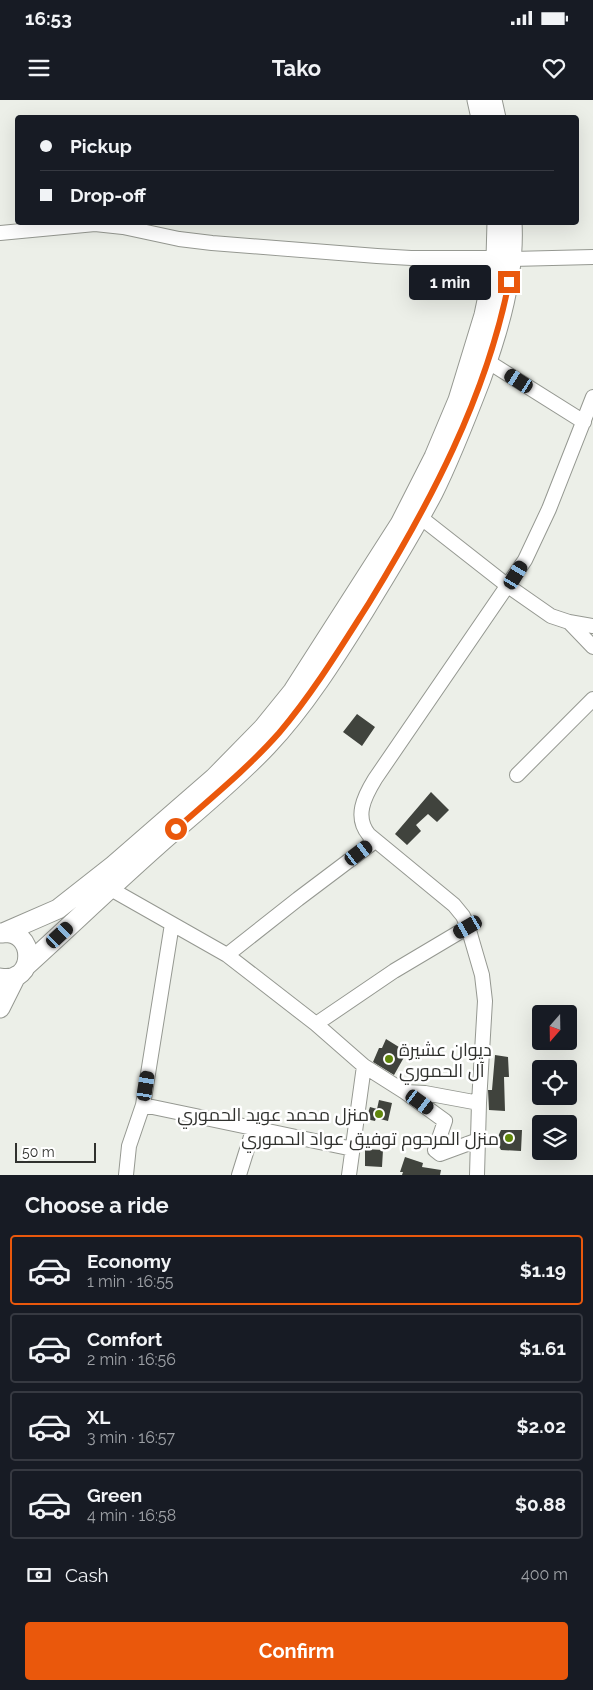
<!DOCTYPE html>
<html lang="en">
<head>
<meta charset="utf-8">
<style>
	body { margin:0; font-family:Raleway,Cairo,sans-serif; background:#20242c; color:#f1f3f6; height:100vh; display:flex; flex-direction:column; font-size:19px; white-space:nowrap }
	* { box-sizing:border-box; margin:0 }
	p { font-size:16px; color:#9ea1a6 }
	.icon { flex:none; width:28px; height:28px; fill:none; stroke:currentColor; stroke-width:2; stroke-linecap:round; stroke-linejoin:round }
	.map { position:relative; height:1075px; overflow:hidden }
	.details { display:flex; flex-direction:column; background:#171b24; flex:1 }
	.details>* { flex:none }
	.top-card { position:absolute; left:15px; top:15px; width:564px; height:110px; border-radius:5px; box-shadow:0 5px 20px #0002; display:grid; align-content:center; height:110px; padding:0 25px; background:#171b24 }
	.needle { width:32px; rotate:200deg }
	.controls { position:absolute; left:532px; top:905px; display:grid; gap:10px }
	.controls a { display:grid; place-items:center; width:45px; height:45px; border-radius:5px; background:#171b24; box-shadow:0 5px 20px #0002; font-size:25px }
	.scale { position:absolute; left:15px; bottom:12px; width:81px; box-sizing:border-box; padding-left:5px; border:2px solid #30312e; border-top:0; font-size:14px; line-height:18px; white-space:nowrap; color:#30312e; -webkit-text-stroke:4px #fff; paint-order:stroke }
	.end { position:absolute; width:22px; height:22px; margin:-11px; border:6px solid #ea580c; background:#fff; box-shadow:0 0 0 2px #fff }
	.from { border-radius:50% }
	.bubble { position:absolute; height:35px; border-radius:5px; background:#171b24; box-shadow:0 5px 20px #0002; font-size:16px; font-weight:700; line-height:35px; text-align:center }
	.car { position:absolute; width:15px; height:30px; margin:-15px -8px; border-radius:6px; box-shadow:0 0 4px 1px #0007; background:linear-gradient(#222 24%,#8ab4d8 0 40%,#222 0 76%,#8ab4d8 0 86%,#222 0) }
	.top-card b { display:flex; align-items:center; gap:18px; height:48px; font-size:19px }
	.top-card b+b { border-top:1px solid #363941 }
	.top-card i { width:12px; height:12px; background:#f1f3f6 }
	ul { padding:0; list-style:none }
	li { display:flex; align-items:center; gap:15px; height:70px; margin:0 10px 8px; padding:0 15px; border:2px solid #363941; border-radius:5px }
	li div { flex:1 }
	li b { display:block; font-size:19px }
	li em { font-style:normal; font-weight:700 }
	li.current { border-color:#ea580c }
	li>.icon { width:45px; height:45px; stroke-width:1.5 }
	h2 { padding:0 25px; font-size:22px; line-height:60px }
	.pay { display:flex; align-items:center; gap:12px; height:55px; padding:0 25px; font-size:19px }
	.pay p { margin-inline-start:auto }
	.primary-button { display:flex; gap:10px; margin-top:auto; padding:10px 25px }
	.primary-button a { flex:1; height:58px; border-radius:5px; background:#ea580c; color:#fff; font-size:20px; font-weight:700; line-height:58px; text-align:center }
	.status { display:flex; justify-content:space-between; align-items:center; height:35px; padding:0 25px; background:#171b24; direction:ltr }
	.status svg { height:14px; fill:currentColor }
	header { display:flex; justify-content:space-between; align-items:center; height:65px; padding:0 25px; background:#171b24; font-size:22px; font-weight:700 }
	.map>svg:first-child { display:block }
</style>
</head>
<body>
<div class="status"><b>16:53</b><svg viewBox="0 0 49 12"><path d="M0 12V9h3v3zM5 12V6h3v6zM10 12V3h3v9zM15 12V0h3v12zM26 1h20v11H26zM47 4h2v5h-2z"/></svg></div>
<header><svg class="icon" aria-label="menu" viewBox="0 0 24 24"><path d="M4 6h16M4 12h16M4 18h16"/></svg>Tako<svg class="icon" aria-label="heart" viewBox="0 0 24 24"><path d="M12 20l-8-8c-3-5 5-10 8-4 3-6 11-1 8 4z"/></svg></header>
<div class="map">
<svg width="593" height="1075" viewBox="0 0 593 1075">
	<rect width="100%" height="100%" fill="#ecefe8"/>
	<!-- building -->
	<path fill="#40433d" d="M 357,614 L 375,627 L 362,646 L 343,632 Z
		M 431,692 L 449,710 L 437,722 L 428,714 L 416,725 L 421,731 L 407,745 L 395,734 Z
		M 386,939 L 407,952 L 394,975 L 373,962 L 379,948 L 382,948 Z
		M 495,955 L 508,957 L 509,977 L 504,977 L 505,1011 L 489,1010 L 488,990 L 492,990 Z
		M 379,1000 L 392,1003 L 388,1021 L 376,1018 L 375,1021 L 366,1019 L 370,1007 L 377,1009 Z
		M 501,1030 L 522,1030 L 521,1051 L 501,1050 L 496,1041 Z
		M 365,1049 L 383,1050 L 382,1067 L 365,1066 Z
		M 405,1057 L 423,1063 L 422,1067 L 441,1070 L 440,1075 L 402,1075 L 403,1072 L 400,1072 Z"/>
	<g fill="none" stroke-linecap="round" stroke-linejoin="round">
		<defs>
			<path id="minor" d="M 0,133 L 95,124 L 123,127 L 179,139 L 212,143 L 377,156 L 411,158 L 496,158
				M 512,159 L 593,157
				M 487,261 L 584,322
				M 420,417 L 508,486 L 551,516 L 569,522 L 593,526
				M 569,522 L 593,547
				M 517,675 L 593,599
				M 109,788 L 227,855 L 316,924 L 364,966 L 405,992 L 425,993 L 479,1003
				M 227,855 L 298,799 L 375,741
				M 316,924 L 394,871 L 468,827
				M 405,992 L 445,1021 L 435,1050 L 440,1054 L 478,1040
				M 143,1005 L 353,1049
				M 126,1075 L 129,1046 L 143,1005 L 172,824
				M 239,1075 L 254,1027
				M 349,1075 L 364,966
				M 477,1075 L 479,1003 L 485,901 L 482,875 L 468,827 L 463,816 L 454,805 L 369,735 C 354,717 364,697 375,679 L 525,460 L 549,409 L 593,297"/>
			<path id="major" d="M 477,0 L 481,18
				M 492,0 L 496,18
				M 0,833 C 37,827 37,885 0,878
				M 3,833 L 58,809 L 114,765 L 214,678 L 263,628 L 293,591 L 400,424 L 434,357 L 458,300 L 484,215 L 496,158 L 497,122
				M 26,866 C 70,826 113,785 158,745 C 194,713 233,682 267,646 C 305,606 336,556 366,508 C 389,470 412,433 433,393 C 451,357 466,318 481,279 C 499,229 515,176 512,122
				M 0,908 L 16,876"/>
		</defs>
		<!-- minor casing -->
		<use href="#minor" stroke="#959891" stroke-width="16"/>
		<!-- major casing -->
		<use href="#major" stroke="#959891" stroke-width="21"/>
		<!-- minor -->
		<use href="#minor" stroke="#fff" stroke-width="14"/>
		<!-- major -->
		<use href="#major" stroke="#fff" stroke-width="19"/>
	</g>
	<g fill="none" stroke-linecap="round" stroke-linejoin="round">
		<!-- route -->
		<path stroke="#ea580c" stroke-width="6" d="M 176,729 C 211,698 248,668 279,633 C 313,593 341,547 369,503 C 430,403 486,298 509,182"/>
	</g>
	<!-- markers -->
	<g fill="#60860c" stroke="#fff" stroke-width="2">
		<circle cx="389" cy="959" r="5"/>
		<circle cx="379" cy="1014" r="5"/>
		<circle cx="509" cy="1038" r="5"/>
	</g>
	<g text-anchor="middle" dominant-baseline="central" stroke-width="5" stroke-linejoin="round" paint-order="stroke">
		<!-- poi labels -->
		<g font-size="18" fill="#30312e" stroke="#fff" text-anchor="end">
			<text x="399" y="949" text-anchor="start">ديوان عشيرة<tspan x="399" dy="21">آل الحموري</tspan></text>
			<text x="369" y="1014">منزل محمد عويد الحموري</text>
			<text x="499" y="1038">منزل المرحوم توفيق عواد الحموري</text>
		</g>
	</g>
</svg>
<div class="controls">
<a><svg class="needle" viewBox="-14 -14 28 28"><path d="M0-13l5 13h-10z" fill="#e53935"/><path d="M0 13l5-13h-10z" fill="#9ea1a6"/></svg></a>
<a><svg class="icon" aria-label="locate" viewBox="0 0 24 24"><circle cx="12" cy="12" r="6"/><path d="M12 2v4M12 18v4M2 12h4M18 12h4"/></svg></a>
<a><svg class="icon" aria-label="layers" viewBox="0 0 24 24"><path d="M12 4l9 5-9 5-9-5zM3 14l9 5 9-5"/></svg></a>
</div>
<div class="scale">50 m</div>
<i class="end from" style="left:176px;top:729px"></i>
<i class="end" style="left:509px;top:182px"></i>
<div class="bubble" style="left:409px;top:165px;width:82px">1 min</div>
<i class="car" style="left:519px;top:281px;rotate:303deg"></i>
<i class="car" style="left:516px;top:475px;rotate:31deg"></i>
<i class="car" style="left:359px;top:753px;rotate:53deg"></i>
<i class="car" style="left:468px;top:827px;rotate:240deg"></i>
<i class="car" style="left:60px;top:835px;rotate:47deg"></i>
<i class="car" style="left:146px;top:986px;rotate:9deg"></i>
<i class="car" style="left:420px;top:1002px;rotate:126deg"></i>
<div class="top-card">
<b><i class="from"></i>Pickup</b>
<b><i></i>Drop-off</b>
</div>
</div>
<section class="details">
<h2>Choose a ride</h2>
<ul>
<li class="current"><svg class="icon" aria-label="car" viewBox="0 0 24 24"><path d="M5 17H2v-5l4-1 3-4h7l3 4 3 1v5h-3M9 17h6M6 11h13"/><circle cx="7" cy="17" r="2"/><circle cx="17" cy="17" r="2"/></svg><div><b>Economy</b><p>1 min · 16:55</p></div><em>$1.19</em></li>
<li><svg class="icon" aria-label="car" viewBox="0 0 24 24"><path d="M5 17H2v-5l4-1 3-4h7l3 4 3 1v5h-3M9 17h6M6 11h13"/><circle cx="7" cy="17" r="2"/><circle cx="17" cy="17" r="2"/></svg><div><b>Comfort</b><p>2 min · 16:56</p></div><em>$1.61</em></li>
<li><svg class="icon" aria-label="car" viewBox="0 0 24 24"><path d="M5 17H2v-5l4-1 3-4h7l3 4 3 1v5h-3M9 17h6M6 11h13"/><circle cx="7" cy="17" r="2"/><circle cx="17" cy="17" r="2"/></svg><div><b>XL</b><p>3 min · 16:57</p></div><em>$2.02</em></li>
<li><svg class="icon" aria-label="car" viewBox="0 0 24 24"><path d="M5 17H2v-5l4-1 3-4h7l3 4 3 1v5h-3M9 17h6M6 11h13"/><circle cx="7" cy="17" r="2"/><circle cx="17" cy="17" r="2"/></svg><div><b>Green</b><p>4 min · 16:58</p></div><em>$0.88</em></li>
</ul>
<div class="pay"><svg class="icon" aria-label="cash" viewBox="0 0 24 24"><path d="M3 7h18v10H3z"/><circle cx="12" cy="12" r="2"/></svg>Cash<p>400 m</p></div>
<div class="primary-button"><a>Confirm</a></div>
</section>
</body>
</html>
